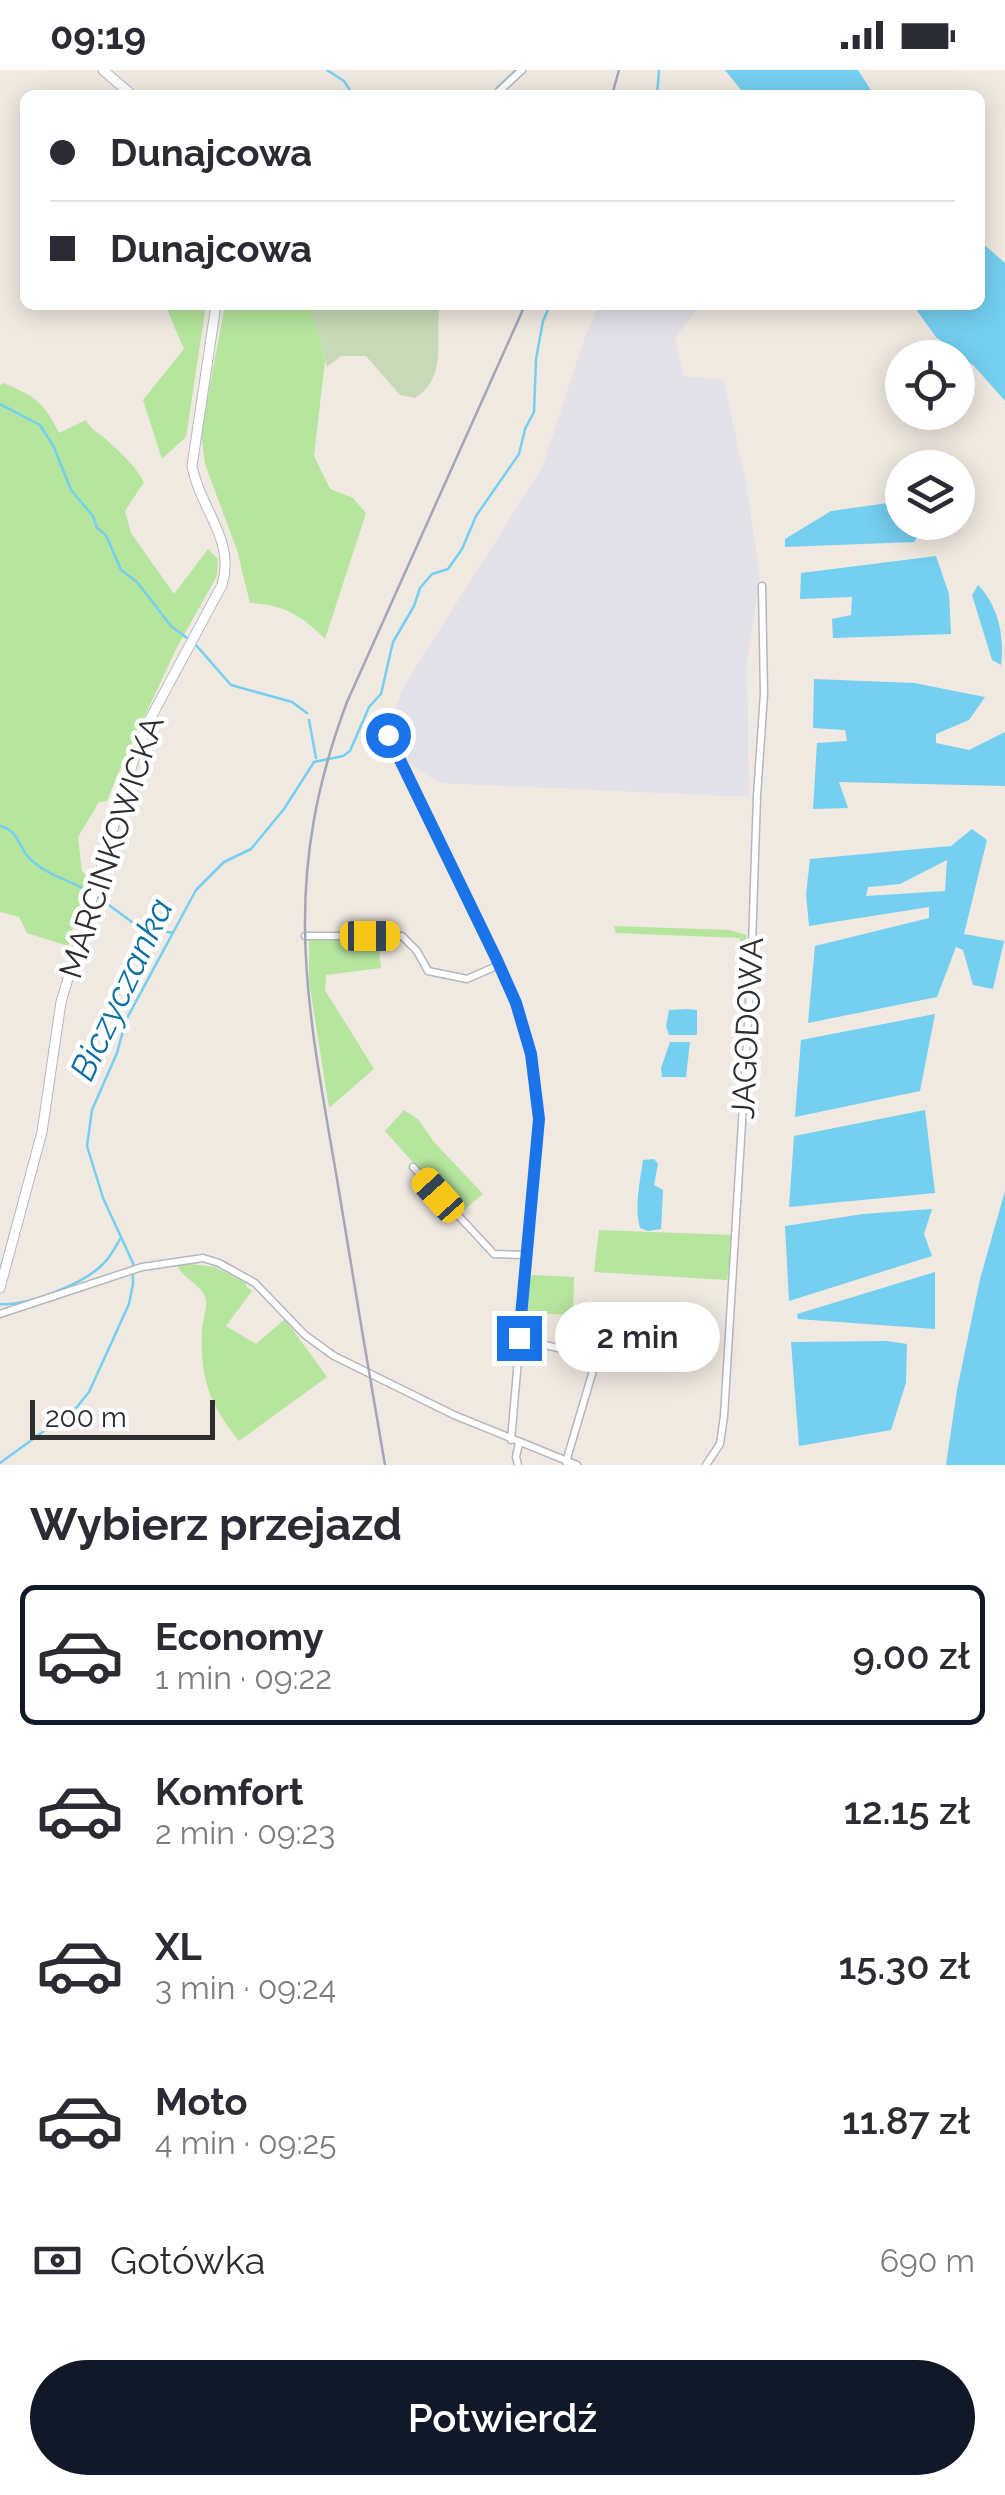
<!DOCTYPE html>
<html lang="pl">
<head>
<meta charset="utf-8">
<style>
	body { margin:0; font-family:Raleway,sans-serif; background:#f7f7f7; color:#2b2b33; height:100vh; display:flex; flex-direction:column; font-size:38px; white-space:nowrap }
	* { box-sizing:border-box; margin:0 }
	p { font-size:32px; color:#7c7c81 }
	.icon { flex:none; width:55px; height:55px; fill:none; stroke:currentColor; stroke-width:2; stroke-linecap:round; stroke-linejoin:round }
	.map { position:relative; height:1395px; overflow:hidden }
	.panel { display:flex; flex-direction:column; background:#fff; flex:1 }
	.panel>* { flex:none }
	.banner { position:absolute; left:20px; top:20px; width:965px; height:220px; border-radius:15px; box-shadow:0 5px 25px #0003; display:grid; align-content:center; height:220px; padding:0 30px; background:#fff }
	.fabs { position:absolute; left:885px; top:270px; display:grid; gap:20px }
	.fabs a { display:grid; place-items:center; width:90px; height:90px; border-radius:50%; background:#fff; box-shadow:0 5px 25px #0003; font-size:50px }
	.scale { position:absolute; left:30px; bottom:25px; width:185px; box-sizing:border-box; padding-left:10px; border:5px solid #2e2e2e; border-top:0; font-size:28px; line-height:35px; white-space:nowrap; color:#2e2e2e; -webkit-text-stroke:8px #fff; paint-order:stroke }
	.end { position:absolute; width:45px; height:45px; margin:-22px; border:12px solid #1a73e8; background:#fff; box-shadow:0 0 0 5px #fff }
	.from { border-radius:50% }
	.bubble { position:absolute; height:70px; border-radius:35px; background:#fff; box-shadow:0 5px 25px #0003; font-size:32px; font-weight:600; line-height:70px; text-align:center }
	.car { position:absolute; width:30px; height:60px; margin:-30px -15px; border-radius:12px; box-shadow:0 0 8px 2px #0007; background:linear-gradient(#f5c518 24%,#345 0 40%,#f5c518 0 76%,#345 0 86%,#f5c518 0) }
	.banner b { display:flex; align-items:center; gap:35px; height:95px; font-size:38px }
	.banner b+b { border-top:2px solid #e1e1e2 }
	.banner i { width:25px; height:25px; background:#2b2b33 }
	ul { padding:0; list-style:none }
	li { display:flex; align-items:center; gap:30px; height:140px; margin:0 20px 15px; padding:0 10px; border:5px solid transparent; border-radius:15px }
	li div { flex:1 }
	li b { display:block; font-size:38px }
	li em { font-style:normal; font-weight:600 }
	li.selected { border-color:#111827 }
	li>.icon { width:90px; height:90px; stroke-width:1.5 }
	h2 { padding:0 30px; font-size:45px; line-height:120px }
	.pay { display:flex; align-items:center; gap:25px; height:110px; padding:0 30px; font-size:38px }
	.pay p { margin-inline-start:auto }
	.action { display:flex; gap:20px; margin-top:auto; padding:20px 30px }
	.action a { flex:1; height:115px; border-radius:60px; background:#111827; color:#fff; font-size:40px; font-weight:600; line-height:115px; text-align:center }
	.status { display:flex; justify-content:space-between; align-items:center; height:70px; padding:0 50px; background:#fff; direction:ltr }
	.status svg { height:28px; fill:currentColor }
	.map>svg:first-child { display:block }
</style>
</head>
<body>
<div class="status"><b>09:19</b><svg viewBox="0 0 49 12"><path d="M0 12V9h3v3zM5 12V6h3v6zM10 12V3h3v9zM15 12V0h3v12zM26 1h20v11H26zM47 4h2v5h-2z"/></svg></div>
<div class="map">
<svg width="1005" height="1395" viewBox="0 0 1005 1395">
	<rect width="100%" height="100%" fill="#efe9e1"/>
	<!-- industrial -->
	<path fill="#e3e1e8" d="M 600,235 L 699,235 L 675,269 L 684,306 L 723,310 L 745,407 L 760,506 L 747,593 L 749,727 L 439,713 L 409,693 L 390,651 L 404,616 L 542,398 L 586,264 Z"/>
	<!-- green -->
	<path fill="#b6e59e" d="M 165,235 L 206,235 L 186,367 L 162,389 L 143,330 L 184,279 Z
		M 225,235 L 310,235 L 313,242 L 325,291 L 314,386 L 330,419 L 353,428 L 366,443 L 325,569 C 303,546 283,534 250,533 L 237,480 L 205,394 L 201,363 Z
		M 3,313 C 35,326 44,332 59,363 L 86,350 C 91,361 102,364 110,373 C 122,384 136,397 144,412 L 125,441 L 131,463 L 174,524 L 208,479 L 218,489 L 217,506 L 176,579 L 116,708 L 107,731 L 99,732 L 78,767 L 82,802 L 88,806 L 68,876 L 27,863 L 19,847 L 0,842 L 0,316 Z
		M 614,856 L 730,860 L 746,865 L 746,937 L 740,937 L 740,868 L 616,863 Z
		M 378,868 L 381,898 L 326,905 L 325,920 L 374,999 L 329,1038 L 309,911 L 309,869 Z
		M 404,1040 L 418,1049 L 434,1072 L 483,1124 L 459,1144 L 385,1061 Z
		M 599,1160 L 733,1165 L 727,1210 L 594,1202 Z
		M 182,1193 L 215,1197 L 246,1213 L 246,1216 L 252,1221 L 226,1256 L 256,1274 L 285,1249 L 327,1307 L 239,1371 C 210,1335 200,1309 202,1262 C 202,1252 207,1240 206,1230 C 204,1216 183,1209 177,1195 Z
		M 533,1205 L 574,1207 L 573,1245 L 527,1243 L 523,1269 L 521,1264 L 526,1211 Z"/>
	<!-- cemetery -->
	<path fill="#c8d9b8" d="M 310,235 L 440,235 C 434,268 449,307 415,328 L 400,325 L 366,286 L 341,286 L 327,297 Z"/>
	<!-- water -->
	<path fill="#75cff0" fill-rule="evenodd" d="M 725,0 L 858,0 L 874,25 L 745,25 Z
		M 980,171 L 1005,193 L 1005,331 L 974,296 L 936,267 L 913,235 L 980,235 Z
		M 902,431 L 902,452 L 926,453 L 914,472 L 785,477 L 785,469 L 831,441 Z
		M 936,486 L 949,524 L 951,564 L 833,568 L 832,549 L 851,545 L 852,527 L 800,529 L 801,503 Z
		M 978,515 C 998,535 1005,567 1001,595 L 992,590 L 972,525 Z
		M 814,609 L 914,613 L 985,627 L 969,650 L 936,664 L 936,673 L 969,680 L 1005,662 L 1005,716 L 839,712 L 848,738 L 813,739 L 817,673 L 847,671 L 845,660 L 813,658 Z
		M 972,759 L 987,770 L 964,864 L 1004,871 L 993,919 L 973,915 L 963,880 L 956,877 L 937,927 L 808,953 L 815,876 L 929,848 L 929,837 L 809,856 L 806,824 L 810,789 L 951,776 ZM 947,790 L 945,821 L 866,826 L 868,817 L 900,814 Z
		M 687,939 L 697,940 L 697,965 L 669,965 L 666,956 L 669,940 Z
		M 935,944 L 920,1021 L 795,1047 L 801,970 Z
		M 670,972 L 690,972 L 686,1007 L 662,1007 L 661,998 Z
		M 925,1040 L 935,1123 L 789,1137 L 794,1066 Z
		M 654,1089 L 658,1094 L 654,1115 L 663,1120 L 661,1159 L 648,1161 L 640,1158 C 634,1137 640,1112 643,1090 Z
		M 1005,1121 L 1005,1395 L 946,1395 L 957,1320 L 980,1209 Z
		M 932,1139 L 924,1164 L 932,1186 L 789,1231 L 785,1156 L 863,1144 Z
		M 935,1202 L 935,1259 L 798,1249 L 797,1244 Z
		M 887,1271 L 907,1274 L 906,1313 L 891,1360 L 799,1376 L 791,1272 Z"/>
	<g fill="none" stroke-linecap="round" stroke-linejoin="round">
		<!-- stream -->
		<path stroke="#75cff0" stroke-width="2.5" d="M 327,0 L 344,11 L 353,25
			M 497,18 L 516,0
			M 657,25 L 659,0
			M 0,334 L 40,355 L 53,375 L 71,420 L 93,446 L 97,458 L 106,465 L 121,500 L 137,512 L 171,556 L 187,568
			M 196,575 L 231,615 L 292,632 L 307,643
			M 309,650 L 316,688
			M 0,756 C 20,761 18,778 31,790 C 47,805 69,810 88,821
			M 98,827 L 136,855
			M 145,858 L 173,863
			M 0,1234 C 27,1236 83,1214 102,1195 C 110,1188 115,1178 120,1169
			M 0,1393 L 77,1337 L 89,1322 L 129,1234 L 133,1214 L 133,1193 L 103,1128 L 87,1076 L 92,1040 L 117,983 L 126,950 L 196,820 L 224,792 L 251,779 L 284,739 L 314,692 L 343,686 L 350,681 L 369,637 L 381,624 L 393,572 L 414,536 L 420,518 L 432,504 L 448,499 L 462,479 L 476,446 L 519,384 L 525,359 L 534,342 L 536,289 L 543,251 L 550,235"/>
		<defs>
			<path id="street" d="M 495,25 L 522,0
				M 380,653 L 496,889 L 516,933 L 531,984 L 539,1049 L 511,1370
				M 305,866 L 402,866 L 417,881 L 428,901 L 467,909 L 499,895
				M 413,1097 L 494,1184 L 526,1185
				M 0,1244 L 142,1197 L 203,1188 L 219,1193 L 255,1213 L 305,1265 L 334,1286 L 454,1345 L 577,1395
				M 519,1269 L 597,1287 L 566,1392
				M 518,1395 L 516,1387 L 519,1373
				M 706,1395 L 720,1374 L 724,1346 L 751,905 L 757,726 L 764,624 L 762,516"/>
			<path id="secondary" d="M 103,0 L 132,25
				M 0,1218 L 42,1062 L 61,932 L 134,689 L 149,651 L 222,515 C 236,470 200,439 192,396 L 216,235"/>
		</defs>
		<!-- street casing -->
		<use href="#street" stroke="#b4b7c1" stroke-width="9"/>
		<!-- secondary casing -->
		<use href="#secondary" stroke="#b4b7c1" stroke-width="11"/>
		<!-- street -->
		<use href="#street" stroke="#fff" stroke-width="6"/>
		<!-- secondary -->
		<use href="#secondary" stroke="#fff" stroke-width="9"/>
		<!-- rail -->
		<path stroke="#a3a6b8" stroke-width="2.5" d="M 612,25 L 619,0
			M 385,1395 C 368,1298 352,1200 336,1103 C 305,925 281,808 347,632 L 525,235"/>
	</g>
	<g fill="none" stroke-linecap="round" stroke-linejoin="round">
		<!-- route -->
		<path stroke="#1a73e8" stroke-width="12" d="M 388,665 L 496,888 L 516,933 L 531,984 L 539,1049 L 519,1268"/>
	</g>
	<g text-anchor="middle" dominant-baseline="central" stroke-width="9" stroke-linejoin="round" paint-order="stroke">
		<!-- street labels -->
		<g font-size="32" fill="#2e2e2e" stroke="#fff">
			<text transform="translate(111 777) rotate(-72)">MARCINKOWICKA</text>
			<text transform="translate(747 958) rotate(-87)">JAGODOWA</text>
		</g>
		<!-- water labels -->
		<g font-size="35" font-style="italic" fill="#0d6fa3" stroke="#fff">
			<text transform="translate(121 919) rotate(-65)">Biczyczanka</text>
		</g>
	</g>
</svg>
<div class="fabs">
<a><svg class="icon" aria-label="locate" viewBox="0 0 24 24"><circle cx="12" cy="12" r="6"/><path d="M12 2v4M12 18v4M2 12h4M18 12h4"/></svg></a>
<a><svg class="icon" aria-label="layers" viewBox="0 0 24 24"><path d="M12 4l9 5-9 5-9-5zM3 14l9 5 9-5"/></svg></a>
</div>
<div class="scale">200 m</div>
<i class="end from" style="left:388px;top:665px"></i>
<i class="end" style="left:519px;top:1268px"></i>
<div class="bubble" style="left:555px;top:1232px;width:165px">2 min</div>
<i class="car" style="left:370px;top:866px;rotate:90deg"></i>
<i class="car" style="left:438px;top:1125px;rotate:318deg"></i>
<div class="banner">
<b><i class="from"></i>Dunajcowa</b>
<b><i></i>Dunajcowa</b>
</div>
</div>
<section class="panel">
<h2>Wybierz przejazd</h2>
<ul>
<li class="selected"><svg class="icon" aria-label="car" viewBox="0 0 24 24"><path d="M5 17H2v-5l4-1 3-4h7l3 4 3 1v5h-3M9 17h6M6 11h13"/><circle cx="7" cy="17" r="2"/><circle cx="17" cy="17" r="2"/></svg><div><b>Economy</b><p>1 min · 09:22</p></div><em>9.00 zł</em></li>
<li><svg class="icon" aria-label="car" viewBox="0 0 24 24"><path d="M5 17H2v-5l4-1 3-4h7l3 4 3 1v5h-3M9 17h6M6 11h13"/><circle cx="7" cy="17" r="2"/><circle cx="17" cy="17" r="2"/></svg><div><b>Komfort</b><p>2 min · 09:23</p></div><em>12.15 zł</em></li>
<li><svg class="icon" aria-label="car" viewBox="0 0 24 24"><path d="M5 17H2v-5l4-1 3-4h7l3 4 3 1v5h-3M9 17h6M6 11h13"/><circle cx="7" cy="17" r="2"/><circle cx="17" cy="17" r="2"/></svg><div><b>XL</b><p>3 min · 09:24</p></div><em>15.30 zł</em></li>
<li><svg class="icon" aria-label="car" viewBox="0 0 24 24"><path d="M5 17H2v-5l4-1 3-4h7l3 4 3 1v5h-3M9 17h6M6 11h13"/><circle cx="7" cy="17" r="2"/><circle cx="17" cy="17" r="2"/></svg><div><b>Moto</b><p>4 min · 09:25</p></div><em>11.87 zł</em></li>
</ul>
<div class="pay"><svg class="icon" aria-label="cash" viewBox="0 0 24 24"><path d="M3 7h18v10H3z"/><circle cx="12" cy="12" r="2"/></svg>Gotówka<p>690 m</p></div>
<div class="action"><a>Potwierdź</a></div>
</section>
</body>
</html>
